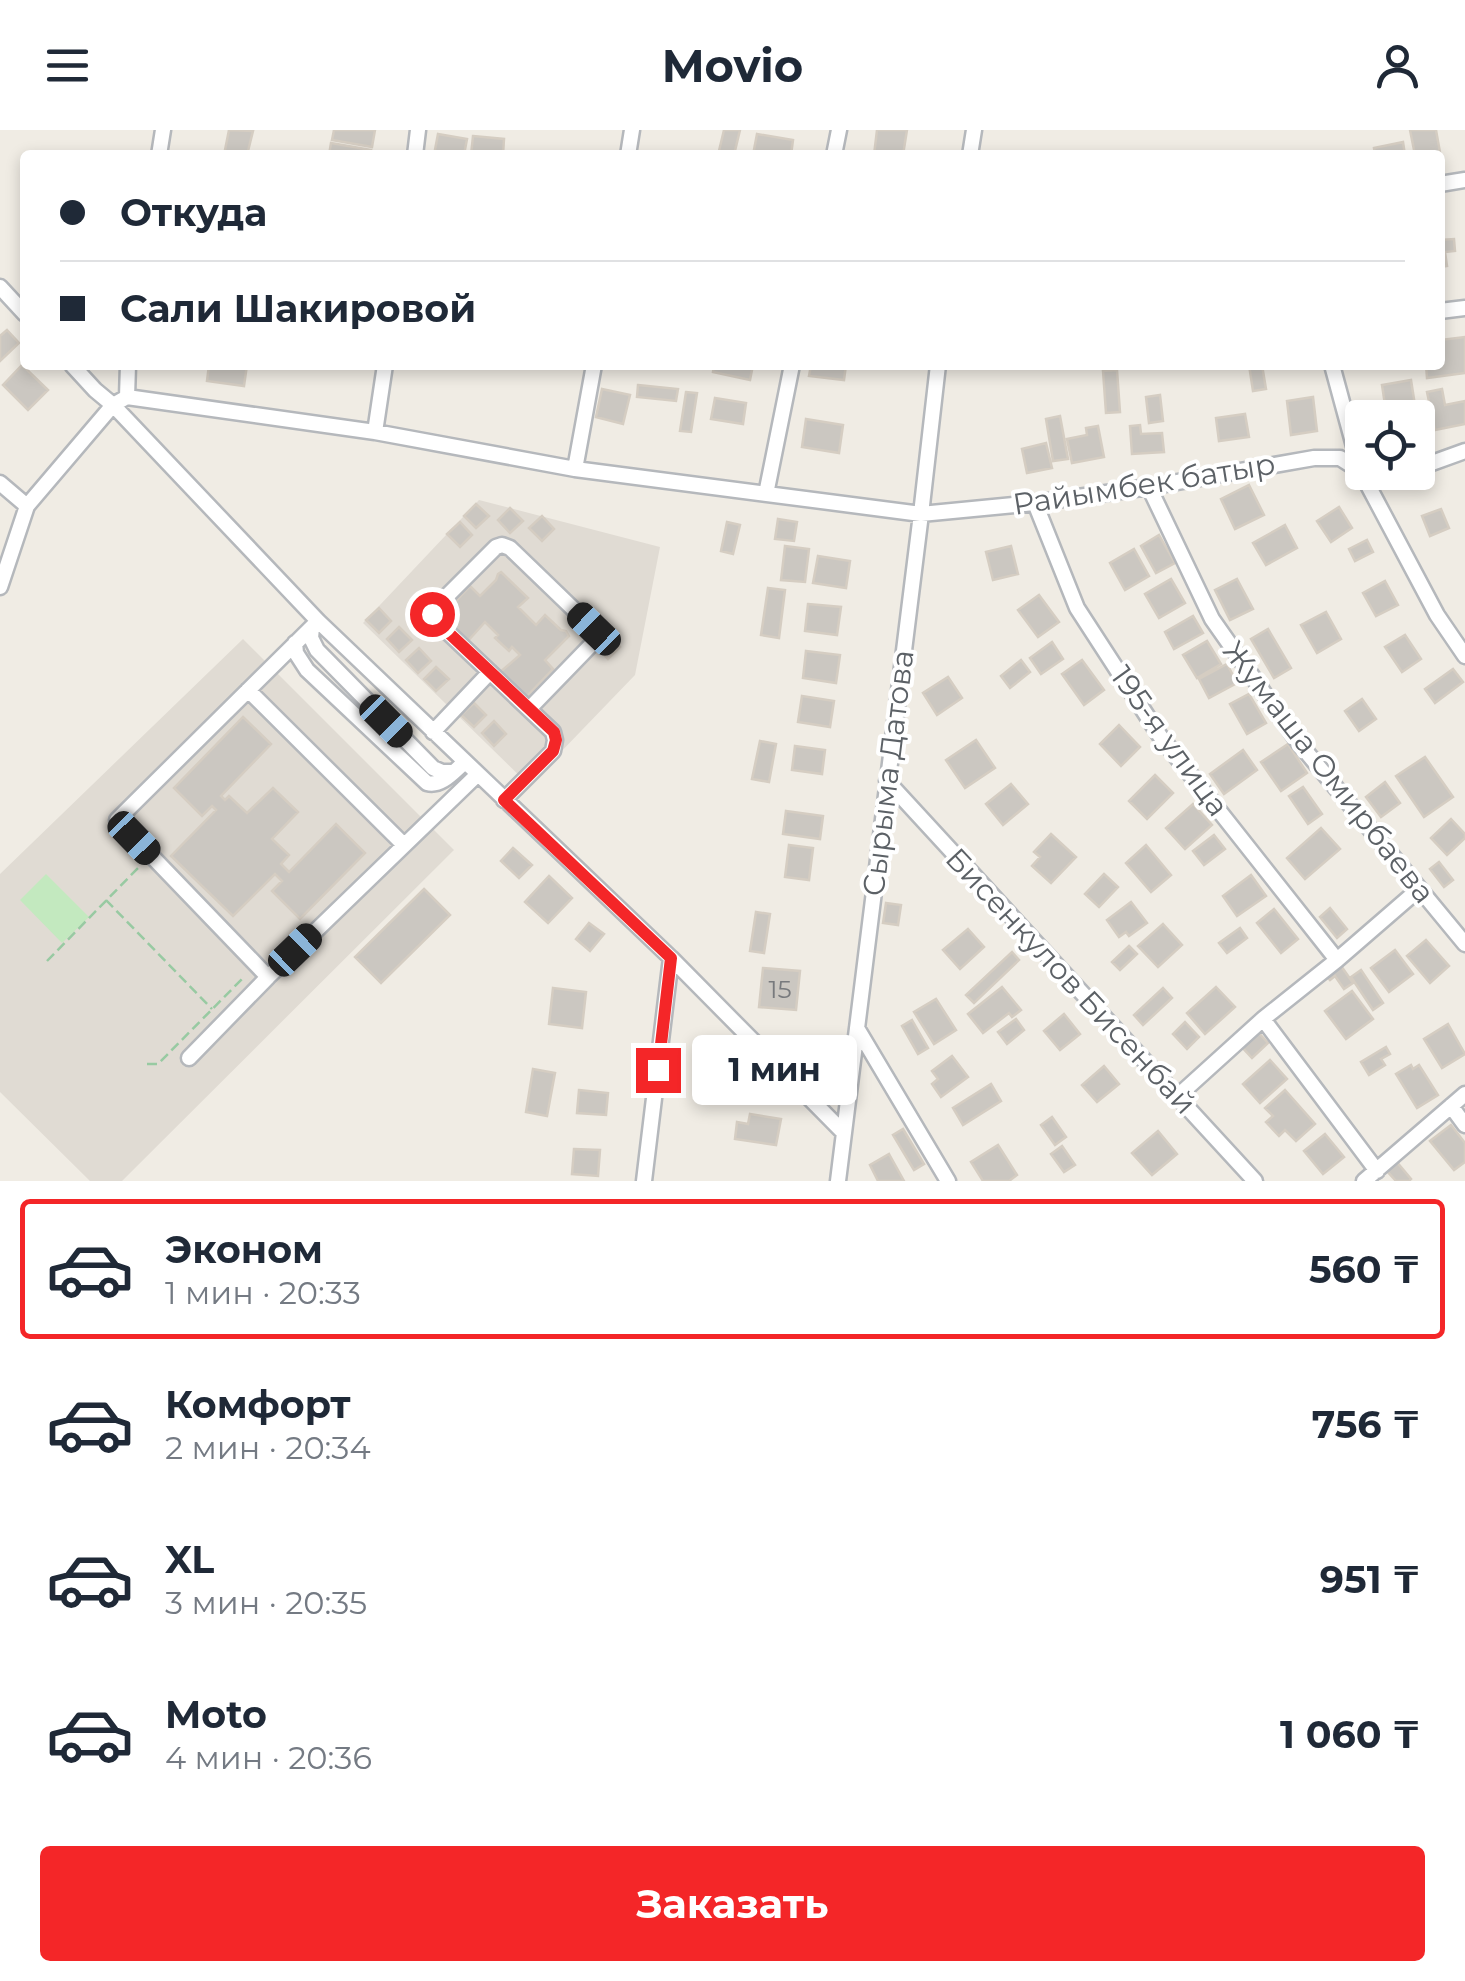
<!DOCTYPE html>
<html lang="ru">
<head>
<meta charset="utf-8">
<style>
	body { margin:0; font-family:Montserrat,sans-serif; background:#f2f2f3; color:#1f2937; height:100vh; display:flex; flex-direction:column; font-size:38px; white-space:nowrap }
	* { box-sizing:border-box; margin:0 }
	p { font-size:32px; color:#747a83 }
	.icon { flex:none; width:55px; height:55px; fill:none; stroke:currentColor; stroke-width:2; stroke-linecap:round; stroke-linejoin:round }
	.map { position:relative; height:1051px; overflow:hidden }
	.panel { display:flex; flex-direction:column; background:#fff; flex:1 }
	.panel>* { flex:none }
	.banner { position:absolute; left:20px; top:20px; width:1425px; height:220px; border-radius:10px; box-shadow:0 5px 15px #0003; display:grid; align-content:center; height:220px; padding:0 40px; background:#fff }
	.fabs { position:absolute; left:1345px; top:270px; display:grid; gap:20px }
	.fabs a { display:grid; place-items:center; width:90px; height:90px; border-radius:10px; background:#fff; box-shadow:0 5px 15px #0003; font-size:50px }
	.end { position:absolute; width:45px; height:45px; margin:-22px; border:12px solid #f42628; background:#fff; box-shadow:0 0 0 5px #fff }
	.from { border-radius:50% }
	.bubble { position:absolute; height:70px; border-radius:10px; background:#fff; box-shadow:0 5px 15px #0003; font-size:32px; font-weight:700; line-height:70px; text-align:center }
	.car { position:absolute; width:30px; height:60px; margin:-30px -15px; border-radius:12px; box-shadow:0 0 8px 2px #0007; background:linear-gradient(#222 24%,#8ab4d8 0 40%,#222 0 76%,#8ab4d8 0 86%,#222 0) }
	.banner b { display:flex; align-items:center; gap:35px; height:95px; font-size:38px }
	.banner b+b { border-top:2px solid #e0e1e3 }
	.banner i { width:25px; height:25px; background:#1f2937 }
	ul { padding:18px 0 0; list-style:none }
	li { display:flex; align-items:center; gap:30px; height:140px; margin:0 20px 15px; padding:0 20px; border:5px solid transparent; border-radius:10px }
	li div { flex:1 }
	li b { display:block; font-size:38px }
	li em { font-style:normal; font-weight:700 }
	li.current { border-color:#f42628 }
	li>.icon { width:90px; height:90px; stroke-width:1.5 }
	.primary-button { display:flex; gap:20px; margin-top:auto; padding:20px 40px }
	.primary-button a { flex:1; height:115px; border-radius:10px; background:#f42628; color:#fff; font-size:40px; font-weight:700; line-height:115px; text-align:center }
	header { display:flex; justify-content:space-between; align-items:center; height:130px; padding:0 40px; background:#fff; font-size:45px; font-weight:700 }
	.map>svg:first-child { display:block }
</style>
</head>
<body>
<header><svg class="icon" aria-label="menu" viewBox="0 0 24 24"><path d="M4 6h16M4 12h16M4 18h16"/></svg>Movio<svg class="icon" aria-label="person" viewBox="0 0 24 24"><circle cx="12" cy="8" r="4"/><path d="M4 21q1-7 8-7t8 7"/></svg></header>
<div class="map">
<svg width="1465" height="1051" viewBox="0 0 1465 1051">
	<rect width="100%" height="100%" fill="#f0ece4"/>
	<!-- education -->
	<path fill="#e0dbd3" d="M 479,370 L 660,417 L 635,545 L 529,655 L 363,493 Z
		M 243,509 L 454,720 L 122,1051 L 90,1051 L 0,962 L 0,744 Z"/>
	<!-- green -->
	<path fill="#c3e9bf" d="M 46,744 L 89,787 L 62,813 L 20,770 Z"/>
	<!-- building -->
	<path fill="#cbc7c1" stroke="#d5cdc2" stroke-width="2.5" d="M 229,0 L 253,1 L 247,25 L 224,25 Z
		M 334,0 L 375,0 L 372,17 L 332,10 Z
		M 724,0 L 740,0 L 734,25 L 718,25 Z
		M 877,0 L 907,0 L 903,25 L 874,25 Z
		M 1410,0 L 1436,0 L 1441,28 L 1440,25 L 1415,25 Z
		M 438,4 L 467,9 L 464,25 L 434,25 Z
		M 757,4 L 793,10 L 791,25 L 753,25 Z
		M 473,6 L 504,9 L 503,25 L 471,25 Z
		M 1403,12 L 1405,25 L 1375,25 L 1374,18 Z
		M 331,13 L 371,20 L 370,25 L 329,25 Z
		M 1454,109 L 1455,121 L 1445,122 L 1447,136 L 1440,137 L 1440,110 Z
		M 7,200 L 19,213 L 0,231 L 0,206 Z
		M 1465,207 L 1465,243 L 1427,248 L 1426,235 L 1440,235 L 1440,210 Z
		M 22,235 L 48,260 L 28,280 L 3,255 Z
		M 209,235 L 247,235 L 244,256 L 207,251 Z
		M 714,235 L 753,235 L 750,250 L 713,242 Z
		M 811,235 L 846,235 L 844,250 L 809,246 Z
		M 1249,235 L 1262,235 L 1266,259 L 1253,261 Z
		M 1117,240 L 1120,282 L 1106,283 L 1103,241 Z
		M 1411,250 L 1417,288 L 1387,288 L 1382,255 Z
		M 638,255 L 678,259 L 676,271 L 637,267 Z
		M 602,259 L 630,265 L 623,294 L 596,287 Z
		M 1442,259 L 1445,275 L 1465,271 L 1465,294 L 1435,300 L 1427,262 Z
		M 686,262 L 697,263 L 691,302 L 680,301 Z
		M 1160,265 L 1163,291 L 1149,293 L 1146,267 Z
		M 1313,267 L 1317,301 L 1291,305 L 1287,271 Z
		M 715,268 L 746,273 L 743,294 L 711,289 Z
		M 1245,284 L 1249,307 L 1219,311 L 1216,288 Z
		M 1060,286 L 1068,329 L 1053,331 L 1046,289 Z
		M 806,289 L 843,295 L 839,323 L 802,317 Z
		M 1140,295 L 1141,304 L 1162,303 L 1164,322 L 1132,324 L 1130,296 Z
		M 1098,296 L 1104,327 L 1072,333 L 1067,309 L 1087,305 L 1086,298 Z
		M 1046,313 L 1052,338 L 1027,343 L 1022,319 Z
		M 1249,355 L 1264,385 L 1235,399 L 1221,369 Z
		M 476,374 L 489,386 L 476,398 L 464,386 Z
		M 1339,377 L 1352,398 L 1331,412 L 1317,391 Z
		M 510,378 L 523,391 L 510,403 L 498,390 Z
		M 1441,379 L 1449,398 L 1430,406 L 1422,386 Z
		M 542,386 L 554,399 L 542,411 L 529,398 Z
		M 778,389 L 797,392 L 794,411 L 775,409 Z
		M 460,392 L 472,405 L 460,417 L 447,404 Z
		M 727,392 L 740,395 L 733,424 L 721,421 Z
		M 1285,395 L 1297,418 L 1266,435 L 1253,413 Z
		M 1159,405 L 1175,433 L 1156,443 L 1141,416 Z
		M 1367,410 L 1373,422 L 1355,431 L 1349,419 Z
		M 785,416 L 809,419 L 805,452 L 781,450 Z
		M 1011,416 L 1018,444 L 993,450 L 986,422 Z
		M 1134,419 L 1149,446 L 1125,460 L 1110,433 Z
		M 818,426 L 850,431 L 846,458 L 813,453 Z
		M 501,442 L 528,468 L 518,477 L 536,495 L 545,485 L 561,500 L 566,501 L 569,506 L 545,530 L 553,539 L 527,566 L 499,543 L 520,525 L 512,517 L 509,521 L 495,508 L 498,505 L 485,492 L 467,512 L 442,486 L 470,456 L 480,466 L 496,450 L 498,444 Z
		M 1171,449 L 1185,473 L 1159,488 L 1145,464 Z
		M 1237,449 L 1253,479 L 1230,490 L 1215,460 Z
		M 1385,451 L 1398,475 L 1376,486 L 1363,463 Z
		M 768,458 L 785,460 L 779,508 L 761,505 Z
		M 1039,465 L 1059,492 L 1038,507 L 1018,480 Z
		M 808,474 L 841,477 L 837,505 L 805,501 Z
		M 379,478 L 391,491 L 379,503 L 366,490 Z
		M 1326,482 L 1341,509 L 1317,523 L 1301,495 Z
		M 1193,486 L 1203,503 L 1174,519 L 1165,502 Z
		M 399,497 L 412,510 L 399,522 L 387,509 Z
		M 1268,499 L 1291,538 L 1274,548 L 1251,509 Z
		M 608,504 L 620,517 L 608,529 L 595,516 Z
		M 1405,505 L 1421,529 L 1402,542 L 1385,517 Z
		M 1207,511 L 1221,534 L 1197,548 L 1183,525 Z
		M 1052,512 L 1063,529 L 1041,544 L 1030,528 Z
		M 419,518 L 431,531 L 418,543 L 406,530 Z
		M 806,521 L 840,525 L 836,553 L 803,548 Z
		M 1021,530 L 1030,542 L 1010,558 L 1001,546 Z
		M 1082,530 L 1104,560 L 1084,575 L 1062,544 Z
		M 1227,534 L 1237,553 L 1209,568 L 1199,549 Z
		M 436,537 L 449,549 L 436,561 L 424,549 Z
		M 1453,539 L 1463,552 L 1435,573 L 1425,559 Z
		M 948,547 L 962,568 L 937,585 L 923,563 Z
		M 1249,564 L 1266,593 L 1247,604 L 1230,574 Z
		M 802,566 L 834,571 L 830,597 L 798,592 Z
		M 1362,569 L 1376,589 L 1359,601 L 1345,581 Z
		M 474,573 L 486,585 L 474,597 L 461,585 Z
		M 243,587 L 271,614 L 221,666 L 225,670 L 229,666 L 247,683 L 273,658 L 298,682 L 272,709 L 289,725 L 281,734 L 289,742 L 336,694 L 365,723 L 300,789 L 272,761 L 282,751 L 275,744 L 233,786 L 171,726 L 216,680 L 212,676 L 202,686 L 174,658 Z
		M 494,591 L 506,604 L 494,616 L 482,603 Z
		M 1119,595 L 1140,617 L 1121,636 L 1100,614 Z
		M 976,610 L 995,638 L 965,658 L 946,630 Z
		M 760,611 L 776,614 L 769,652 L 752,649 Z
		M 1288,614 L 1307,643 L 1281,661 L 1261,632 Z
		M 795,616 L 825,620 L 822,644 L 792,640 Z
		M 1243,620 L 1257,640 L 1224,664 L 1210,644 Z
		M 1425,627 L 1453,667 L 1424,687 L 1396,646 Z
		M 1155,645 L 1173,663 L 1147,689 L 1129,671 Z
		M 1385,652 L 1400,673 L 1381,687 L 1366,667 Z
		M 1011,654 L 1028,674 L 1003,695 L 986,674 Z
		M 1303,657 L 1322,684 L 1308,694 L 1289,666 Z
		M 1193,674 L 1212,695 L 1185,719 L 1166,698 Z
		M 786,681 L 823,686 L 820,709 L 783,704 Z
		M 1451,689 L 1465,704 L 1465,708 L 1447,725 L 1431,708 Z
		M 1321,698 L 1340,719 L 1305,749 L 1287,728 Z
		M 1051,704 L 1076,727 L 1051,753 L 1032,736 L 1040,727 L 1034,722 Z
		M 1214,705 L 1225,719 L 1204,735 L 1193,721 Z
		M 789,715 L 813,718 L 809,750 L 785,747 Z
		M 1146,715 L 1171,745 L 1151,762 L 1126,733 Z
		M 513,718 L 532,735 L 519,748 L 501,731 Z
		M 1439,732 L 1453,750 L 1444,757 L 1430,739 Z
		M 1104,744 L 1118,757 L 1099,777 L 1085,764 Z
		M 1251,745 L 1266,766 L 1237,786 L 1223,766 Z
		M 549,746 L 572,768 L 548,793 L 525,772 Z
		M 424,759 L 450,785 L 381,853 L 355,827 Z
		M 1131,772 L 1147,793 L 1129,806 L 1126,802 L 1119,807 L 1107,790 Z
		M 886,773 L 901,775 L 898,795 L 883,793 Z
		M 1330,778 L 1347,799 L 1337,808 L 1320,787 Z
		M 1274,779 L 1298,809 L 1281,823 L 1257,793 Z
		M 756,782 L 770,784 L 764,823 L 750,821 Z
		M 589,793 L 604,804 L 590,821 L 576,809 Z
		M 1163,794 L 1182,815 L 1158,837 L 1138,816 Z
		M 1240,798 L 1247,808 L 1227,823 L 1219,813 Z
		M 968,799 L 984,817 L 960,839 L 943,820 Z
		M 1426,810 L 1449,836 L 1430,853 L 1407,826 Z
		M 1129,816 L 1137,824 L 1120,840 L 1112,832 Z
		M 1395,820 L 1413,844 L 1389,862 L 1371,838 Z
		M 1012,822 L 1019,830 L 974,873 L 966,865 Z
		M 1339,833 L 1353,853 L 1344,859 L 1335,846 L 1330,850 L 1324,843 Z
		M 763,838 L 800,841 L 796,880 L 759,877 Z
		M 1361,840 L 1383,873 L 1373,880 L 1351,847 Z
		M 1002,857 L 1021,880 L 1012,887 L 1009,883 L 983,903 L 968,884 Z
		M 1216,857 L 1235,877 L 1205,904 L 1187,883 Z
		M 553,858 L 586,862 L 582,898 L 549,894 Z
		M 1163,858 L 1172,868 L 1143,895 L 1134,885 Z
		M 1352,861 L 1373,889 L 1346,909 L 1325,881 Z
		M 936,869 L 956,900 L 934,914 L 914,882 Z
		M 1064,884 L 1080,904 L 1060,920 L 1044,901 Z
		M 1016,889 L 1024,900 L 1007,914 L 998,902 Z
		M 912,890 L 928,918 L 918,924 L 902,896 Z
		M 1185,892 L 1199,907 L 1187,919 L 1173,904 Z
		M 1448,894 L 1465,924 L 1442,938 L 1424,909 Z
		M 1255,899 L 1268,913 L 1252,928 L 1239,914 Z
		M 1386,917 L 1390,924 L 1381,929 L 1385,935 L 1369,945 L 1361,932 Z
		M 952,926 L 968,947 L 941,967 L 932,954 L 938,949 L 932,941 Z
		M 1270,930 L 1287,949 L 1260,973 L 1243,954 Z
		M 1411,935 L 1413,939 L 1419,935 L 1438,965 L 1417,978 L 1396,944 Z
		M 1104,936 L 1119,954 L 1097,972 L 1082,955 Z
		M 533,939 L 555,943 L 547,986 L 526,982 Z
		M 991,954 L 1001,971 L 963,995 L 953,978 Z
		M 579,960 L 608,963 L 606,985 L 577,983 Z
		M 1285,960 L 1315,994 L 1296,1011 L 1285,1000 L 1279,1006 L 1266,992 L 1273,986 L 1265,978 Z
		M 750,984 L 781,989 L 776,1015 L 735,1009 L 737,992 L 748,994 Z
		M 1052,987 L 1066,1007 L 1055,1015 L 1041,995 Z
		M 1451,995 L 1465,1013 L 1465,1032 L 1454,1040 L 1430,1011 Z
		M 903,999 L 924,1034 L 914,1040 L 893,1005 Z
		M 1158,1001 L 1177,1024 L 1152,1045 L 1132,1023 Z
		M 1325,1004 L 1344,1027 L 1323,1044 L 1304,1021 Z
		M 998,1015 L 1017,1045 L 1009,1051 L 983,1051 L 971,1032 Z
		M 1062,1016 L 1075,1035 L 1064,1042 L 1051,1024 Z
		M 574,1019 L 600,1020 L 598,1046 L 572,1044 Z
		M 889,1024 L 904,1051 L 878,1051 L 870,1035 Z
		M 1396,1031 L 1411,1049 L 1409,1051 L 1396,1051 L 1386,1040 Z"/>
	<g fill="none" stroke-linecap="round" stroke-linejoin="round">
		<defs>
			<path id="minor" d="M 159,25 L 163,0
				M 415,25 L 418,0
				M 628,25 L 632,0
				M 834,25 L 839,0
				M 970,25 L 974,0
				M 1440,54 L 1465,50
				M 0,157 L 25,184
				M 1440,181 L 1465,178
				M 72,235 L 95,260 L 113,275 L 318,491 L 671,828 L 843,1002
				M 1332,235 L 1361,342 L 1437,485 L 1465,526
				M 127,267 L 375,302 L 575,339 L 921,384 L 1035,373 L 1149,357 L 1314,328 L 1340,328 L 1362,342
				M 375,302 L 385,235
				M 1418,338 L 1465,321
				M 575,339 L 594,235
				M 1363,342 L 1378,350 L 1405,342
				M 0,353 L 27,376
				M 1149,357 L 1212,489 L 1299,613 L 1465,814
				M 766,364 L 792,235
				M 1035,373 L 1077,478 L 1160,606 L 1337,830
				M 0,457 L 27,376 L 113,275 L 127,267 L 128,235
				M 318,491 L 117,690 L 268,847 L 478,644
				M 312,497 L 311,508 L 317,520 L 433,638 L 442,642 L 452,642
				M 295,513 L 296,523 L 307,540 L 427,653 C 442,657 454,641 465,632
				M 248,560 L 404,715
				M 433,602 L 490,542
				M 887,651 L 1255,1051
				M 504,670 L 553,621 L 555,610 L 553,602 L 435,490 L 433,484 L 435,478 L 496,417 L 502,415 L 510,418 L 594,499 L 597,506 L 593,513 L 529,579
				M 1263,889 L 1377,1041
				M 857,898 L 948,1051
				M 189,928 L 268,847
				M 1178,966 L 1263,889 L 1337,830 L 1419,759
				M 1451,976 L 1465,995
				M 644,1051 L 671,828
				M 838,1051 L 921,384 L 938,235
				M 1364,1051 L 1465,964"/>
		</defs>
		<!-- minor casing -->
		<use href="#minor" stroke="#b5b8bc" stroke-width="19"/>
		<!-- path -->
		<path stroke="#98caa2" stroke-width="2.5" stroke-dasharray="10 5" stroke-linecap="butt" d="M 106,770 L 212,879
			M 47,831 L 139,737
			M 147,934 L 158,934 L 245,846"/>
		<!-- minor -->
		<use href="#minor" stroke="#fff" stroke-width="14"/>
	</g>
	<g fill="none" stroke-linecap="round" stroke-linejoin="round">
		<!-- route -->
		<path stroke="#f42628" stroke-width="12" d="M 432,484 L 435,490 L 554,602 L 556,610 L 553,621 L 504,670 L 671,828 L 658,940"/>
	</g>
	<g text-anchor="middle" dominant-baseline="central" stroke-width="8" stroke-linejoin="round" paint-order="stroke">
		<!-- number labels -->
		<g font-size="25" fill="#787a7d">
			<text x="780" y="859">15</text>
		</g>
		<!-- street labels -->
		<g font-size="30" fill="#5c6166" stroke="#fff">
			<text transform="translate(1144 354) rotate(-9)">Райымбек батыр</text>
			<text transform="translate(1170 611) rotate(54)">195-я улица</text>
			<text transform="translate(1329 642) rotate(52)">Жумаша Омирбаева</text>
			<text transform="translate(888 643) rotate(-83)">Сырыма Датова</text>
			<text transform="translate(1071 851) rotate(47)">Бисенкулов Бисенбай</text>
		</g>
	</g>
</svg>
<div class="fabs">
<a><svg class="icon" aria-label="locate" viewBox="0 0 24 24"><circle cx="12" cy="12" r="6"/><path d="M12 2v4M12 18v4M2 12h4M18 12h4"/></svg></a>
</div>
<i class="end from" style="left:432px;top:484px"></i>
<i class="end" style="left:658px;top:940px"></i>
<div class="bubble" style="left:692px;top:905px;width:165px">1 мин</div>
<i class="car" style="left:594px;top:499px;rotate:314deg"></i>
<i class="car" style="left:386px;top:591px;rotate:135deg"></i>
<i class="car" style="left:134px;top:708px;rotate:136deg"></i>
<i class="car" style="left:295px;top:820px;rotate:46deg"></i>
<div class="banner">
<b><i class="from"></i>Откуда</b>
<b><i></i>Сали Шакировой</b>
</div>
</div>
<section class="panel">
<ul>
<li class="current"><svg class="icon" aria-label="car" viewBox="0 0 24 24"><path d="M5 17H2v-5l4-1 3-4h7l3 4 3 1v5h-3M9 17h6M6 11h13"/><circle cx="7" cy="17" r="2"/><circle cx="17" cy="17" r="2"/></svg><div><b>Эконом</b><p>1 мин · 20:33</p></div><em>560 ₸</em></li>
<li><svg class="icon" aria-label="car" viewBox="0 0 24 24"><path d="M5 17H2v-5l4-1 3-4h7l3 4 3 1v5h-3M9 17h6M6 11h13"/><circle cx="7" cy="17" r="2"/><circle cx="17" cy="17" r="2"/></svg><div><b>Комфорт</b><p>2 мин · 20:34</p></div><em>756 ₸</em></li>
<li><svg class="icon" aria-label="car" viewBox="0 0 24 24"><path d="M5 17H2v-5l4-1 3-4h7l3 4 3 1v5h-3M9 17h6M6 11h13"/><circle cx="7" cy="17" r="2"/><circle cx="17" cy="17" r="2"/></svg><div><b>XL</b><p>3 мин · 20:35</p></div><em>951 ₸</em></li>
<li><svg class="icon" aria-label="car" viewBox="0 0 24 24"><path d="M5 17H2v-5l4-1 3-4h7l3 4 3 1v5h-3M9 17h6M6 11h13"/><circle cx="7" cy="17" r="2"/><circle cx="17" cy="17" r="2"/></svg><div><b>Moto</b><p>4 мин · 20:36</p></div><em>1 060 ₸</em></li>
</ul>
<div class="primary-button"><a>Заказать</a></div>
</section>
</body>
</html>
